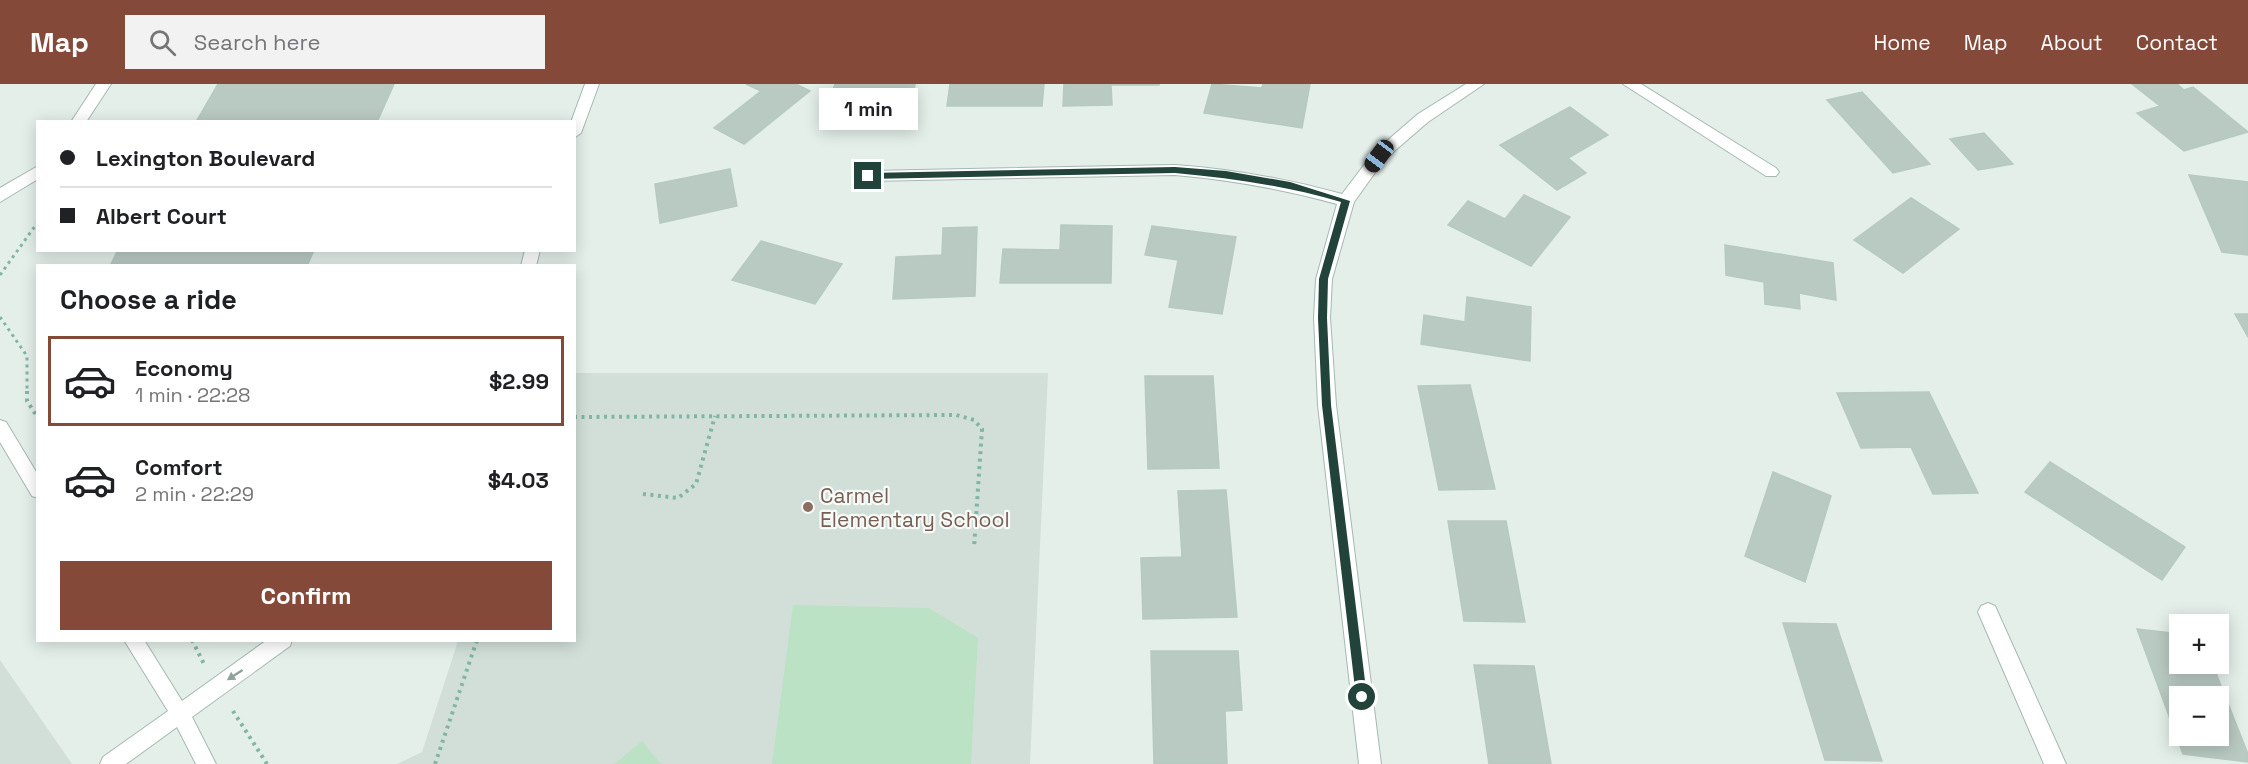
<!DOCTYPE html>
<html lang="en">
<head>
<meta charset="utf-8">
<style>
	body { margin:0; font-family:"Space Grotesk",sans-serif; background:#f2f2f2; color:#202124; height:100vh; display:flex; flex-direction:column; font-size:22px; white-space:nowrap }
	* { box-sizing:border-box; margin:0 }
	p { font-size:20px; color:#757577 }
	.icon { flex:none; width:33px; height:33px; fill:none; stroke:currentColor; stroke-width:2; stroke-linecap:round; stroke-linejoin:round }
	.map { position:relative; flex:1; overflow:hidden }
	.sheet { position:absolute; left:36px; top:180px; width:540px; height:378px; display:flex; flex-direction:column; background:#fff; border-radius:0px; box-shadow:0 3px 15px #0003 }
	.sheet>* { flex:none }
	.top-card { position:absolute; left:36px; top:36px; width:540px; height:132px; border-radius:0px; box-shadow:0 3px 15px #0003; display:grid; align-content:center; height:132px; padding:0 24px; background:#fff }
	.fabs { position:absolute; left:2169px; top:530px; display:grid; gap:12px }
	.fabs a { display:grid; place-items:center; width:60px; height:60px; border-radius:0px; background:#fff; box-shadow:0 3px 15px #0003; font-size:30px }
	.end { position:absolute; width:27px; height:27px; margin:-14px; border:8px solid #214339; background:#fff; box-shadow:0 0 0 3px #fff }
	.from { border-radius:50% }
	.bubble { position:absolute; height:42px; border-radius:0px; background:#fff; box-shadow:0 3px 15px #0003; font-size:20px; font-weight:600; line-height:42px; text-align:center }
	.car { position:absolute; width:18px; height:36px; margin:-18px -9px; border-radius:8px; box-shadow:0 0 4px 2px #0007; background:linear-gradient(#222 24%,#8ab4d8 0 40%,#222 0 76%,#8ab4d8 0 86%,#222 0) }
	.top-card b { display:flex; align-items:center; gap:21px; height:57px; font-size:22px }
	.top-card b+b { border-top:2px solid #e0e0e0 }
	.top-card i { width:15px; height:15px; background:#202124 }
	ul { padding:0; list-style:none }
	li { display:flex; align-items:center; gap:18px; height:90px; margin:0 12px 9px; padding:0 12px; border:3px solid transparent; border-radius:0px }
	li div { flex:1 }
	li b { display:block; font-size:22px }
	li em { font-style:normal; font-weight:600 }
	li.current { border-color:#844939 }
	li>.icon { width:54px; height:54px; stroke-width:1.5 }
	h2 { padding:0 24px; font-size:27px; line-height:72px }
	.cta { display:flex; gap:12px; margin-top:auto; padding:12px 24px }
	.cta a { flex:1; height:69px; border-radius:0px; background:#844939; color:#fff; font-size:24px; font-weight:600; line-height:69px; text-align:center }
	header { display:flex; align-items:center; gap:36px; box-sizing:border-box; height:84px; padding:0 30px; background:#844939; color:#fff }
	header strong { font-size:28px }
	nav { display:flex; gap:33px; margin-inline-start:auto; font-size:21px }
	.search { width:420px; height:54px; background:#f2f2f2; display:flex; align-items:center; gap:15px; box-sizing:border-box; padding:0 21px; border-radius:0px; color:#757577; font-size:22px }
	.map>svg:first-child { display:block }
</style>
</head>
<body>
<header>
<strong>Map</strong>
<div class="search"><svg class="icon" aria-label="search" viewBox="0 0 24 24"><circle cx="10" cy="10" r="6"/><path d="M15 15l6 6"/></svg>Search here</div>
<nav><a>Home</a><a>Map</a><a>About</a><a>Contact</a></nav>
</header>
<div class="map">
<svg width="2248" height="680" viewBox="0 0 2248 680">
	<rect width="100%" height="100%" fill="#e4efea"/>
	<!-- built -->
	<path fill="#d2dfd9" d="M 575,289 L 1048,289 L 1030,680 L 397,680 L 422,668 L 458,557 L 574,556 Z
		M 0,576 L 72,680 L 0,680 Z"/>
	<!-- green -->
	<path fill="#bbe2c5" d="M 793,521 L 929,524 L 978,554 L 971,680 L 772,680 Z
		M 642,657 L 661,680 L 614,680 Z"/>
	<!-- building -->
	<path fill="#b9cac3" stroke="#b6cac1" stroke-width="1.5" fill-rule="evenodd" d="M 218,0 L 394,0 L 377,38 L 196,38 Z
		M 746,0 L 796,0 L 810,7 L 744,60 L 714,44 L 761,7 Z
		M 835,0 L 915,0 L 914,8 L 833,6 Z
		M 950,0 L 1044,0 L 1042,22 L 947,22 Z
		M 1064,0 L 1159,0 L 1159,1 L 1111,1 L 1112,21 L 1063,22 Z
		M 1212,0 L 1262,4 L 1263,0 L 1310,0 L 1302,44 L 1204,29 Z
		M 2132,0 L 2177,0 L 2184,6 L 2193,3 L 2248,48 L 2184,67 L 2137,29 L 2160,22 Z
		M 1862,8 L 1930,80 L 1893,89 L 1827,16 Z
		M 1570,23 L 1608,51 L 1568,74 L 1586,89 L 1557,106 L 1500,61 Z
		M 1984,49 L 2013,80 L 1978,86 L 1950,55 Z
		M 730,85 L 737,122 L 660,139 L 655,100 Z
		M 2189,91 L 2248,98 L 2248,171 L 2222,168 Z
		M 1524,111 L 1570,133 L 1531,182 L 1448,141 L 1468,117 L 1505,135 Z
		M 1911,114 L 1959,145 L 1903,189 L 1854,156 Z
		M 1061,141 L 1112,142 L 1111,199 L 1000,199 L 1003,165 L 1060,166 Z
		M 1152,142 L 1236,153 L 1222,230 L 1169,223 L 1178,176 L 1145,171 Z
		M 977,143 L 975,212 L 893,215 L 896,173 L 942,171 L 943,144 Z
		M 761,157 L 842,180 L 815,220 L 732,196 Z
		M 1725,161 L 1833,179 L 1836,216 L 1799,209 L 1800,225 L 1765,220 L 1764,198 L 1726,191 Z
		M 118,166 L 314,166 L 307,182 L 110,182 Z
		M 1467,213 L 1531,223 L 1530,277 L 1421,260 L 1424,231 L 1465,238 Z
		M 2235,230 L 2248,230 L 2248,253 Z
		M 1145,292 L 1213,292 L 1219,384 L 1148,385 Z
		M 1470,301 L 1495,405 L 1439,406 L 1418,302 Z
		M 1929,308 L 1978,409 L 1933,410 L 1911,363 L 1861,364 L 1837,309 Z
		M 2050,378 L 2185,463 L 2162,496 L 2025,408 Z
		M 1773,388 L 1831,412 L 1805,498 L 1745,472 Z
		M 1226,406 L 1237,533 L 1143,535 L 1141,474 L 1182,473 L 1178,407 Z
		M 1448,437 L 1506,437 L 1525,538 L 1464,537 Z
		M 1783,539 L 1836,540 L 1882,677 L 1825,676 Z
		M 2137,545 L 2180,550 L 2180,579 L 2212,579 L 2248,670 L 2248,678 L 2183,670 ZM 2180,612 L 2218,612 L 2218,651 L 2180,651 Z
		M 1151,567 L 1238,567 L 1242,626 L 1225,627 L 1227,680 L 1154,680 Z
		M 1474,581 L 1534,582 L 1551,680 L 1489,680 Z"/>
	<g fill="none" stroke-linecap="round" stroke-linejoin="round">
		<defs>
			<path id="service" d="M 585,0 L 599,0 L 581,49 L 574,54 L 574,38 L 571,38 Z
				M 525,166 L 540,166 L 536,182 L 521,182 Z
				M 0,336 L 6,338 L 38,391 L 38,414 L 32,412 L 0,358 Z
				M 124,556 L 144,556 L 182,617 L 267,556 L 292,556 L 290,562 L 192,633 L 216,680 L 196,680 L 177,643 L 126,680 L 100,680 L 103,673 L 168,627 Z"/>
			<path id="minor" d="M 96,0 L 111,0 L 86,38 L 71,38 Z
				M 1466,0 L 1484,0 L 1428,38 L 1384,76 L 1354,118 L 1332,195 L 1330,234 L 1336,321 L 1381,680 L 1359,680 L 1318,321 L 1314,234 L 1316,195 L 1337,120 C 1283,105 1231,96 1175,91 L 868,97 L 863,96 L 860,92 L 863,88 L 868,87 L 1175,81 C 1233,85 1287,95 1342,110 L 1374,68 L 1418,30 Z
				M 1623,0 L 1641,0 L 1776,84 L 1779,88 L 1776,92 L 1766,92 Z
				M 38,82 L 38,95 L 0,118 L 0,104 Z
				M 1988,519 L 1995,522 L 2066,680 L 2044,680 L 1978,528 L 1981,522 Z"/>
		</defs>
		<!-- service casing -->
		<use href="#service" stroke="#a6b8b1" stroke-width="2"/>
		<!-- minor casing -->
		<use href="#minor" stroke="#a6b8b1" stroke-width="2"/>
		<!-- path-far1 -->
		<path stroke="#81b6a5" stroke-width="3" stroke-dasharray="3 4" stroke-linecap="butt" d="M 0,191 L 38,138
			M 0,233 L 27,272 L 27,308"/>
		<!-- path -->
		<path stroke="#81b6a5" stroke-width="4" stroke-dasharray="3 4.5" stroke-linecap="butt" d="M 27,307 L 27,317 L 38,334
			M 574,333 L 956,331 L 974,336 L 982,345 L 974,464
			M 643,410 L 678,414 L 696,400 L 715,332
			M 192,556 L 204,580
			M 233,627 L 267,680
			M 435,680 L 477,556"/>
		<!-- service -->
		<use href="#service" fill="#fff" fill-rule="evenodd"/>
		<!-- minor -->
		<use href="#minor" fill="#fff" fill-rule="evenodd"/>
	</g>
	<!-- one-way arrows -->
	<defs><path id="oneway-solid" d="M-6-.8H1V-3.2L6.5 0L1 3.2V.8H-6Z" transform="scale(1.5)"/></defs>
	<use fill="#90a19c" href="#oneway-solid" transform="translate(235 591) rotate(147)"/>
	<!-- route -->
	<path fill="#214339" d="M 1175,83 L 1226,87 L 1290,98 L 1350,117 L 1328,195 L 1327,234 L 1331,321 L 1367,613 L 1362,618 L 1356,613 L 1322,321 L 1318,234 L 1319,195 L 1341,118 C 1286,102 1232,94 1175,89 L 868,95 L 864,92 L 868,89 Z"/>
	<!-- markers -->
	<circle fill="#8d6e63" stroke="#f6fbf8" stroke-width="2" cx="808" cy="423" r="6"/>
	<g text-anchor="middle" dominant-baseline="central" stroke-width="4.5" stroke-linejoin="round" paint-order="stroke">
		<!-- education labels -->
		<g font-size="21" fill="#785e54" stroke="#f6fbf8" text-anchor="start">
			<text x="820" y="411">Carmel<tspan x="820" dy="24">Elementary School</tspan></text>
		</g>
	</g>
</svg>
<div class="fabs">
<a>+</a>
<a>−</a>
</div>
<i class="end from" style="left:1362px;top:613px"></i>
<i class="end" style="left:868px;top:92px"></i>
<div class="bubble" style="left:819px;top:4px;width:99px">1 min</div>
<i class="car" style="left:1379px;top:72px;rotate:217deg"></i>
<div class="top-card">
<b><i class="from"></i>Lexington Boulevard</b>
<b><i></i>Albert Court</b>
</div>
<section class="sheet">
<h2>Choose a ride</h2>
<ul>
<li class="current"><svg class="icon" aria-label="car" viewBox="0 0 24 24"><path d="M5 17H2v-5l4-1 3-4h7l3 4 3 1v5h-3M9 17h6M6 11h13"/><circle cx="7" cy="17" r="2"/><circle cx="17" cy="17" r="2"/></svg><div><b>Economy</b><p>1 min · 22:28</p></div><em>$2.99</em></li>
<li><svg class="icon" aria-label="car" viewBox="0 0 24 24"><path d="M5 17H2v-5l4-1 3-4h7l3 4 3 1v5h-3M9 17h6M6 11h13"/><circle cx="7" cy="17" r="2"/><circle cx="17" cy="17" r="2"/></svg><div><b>Comfort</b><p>2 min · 22:29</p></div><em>$4.03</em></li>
</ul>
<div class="cta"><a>Confirm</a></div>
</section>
</div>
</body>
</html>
